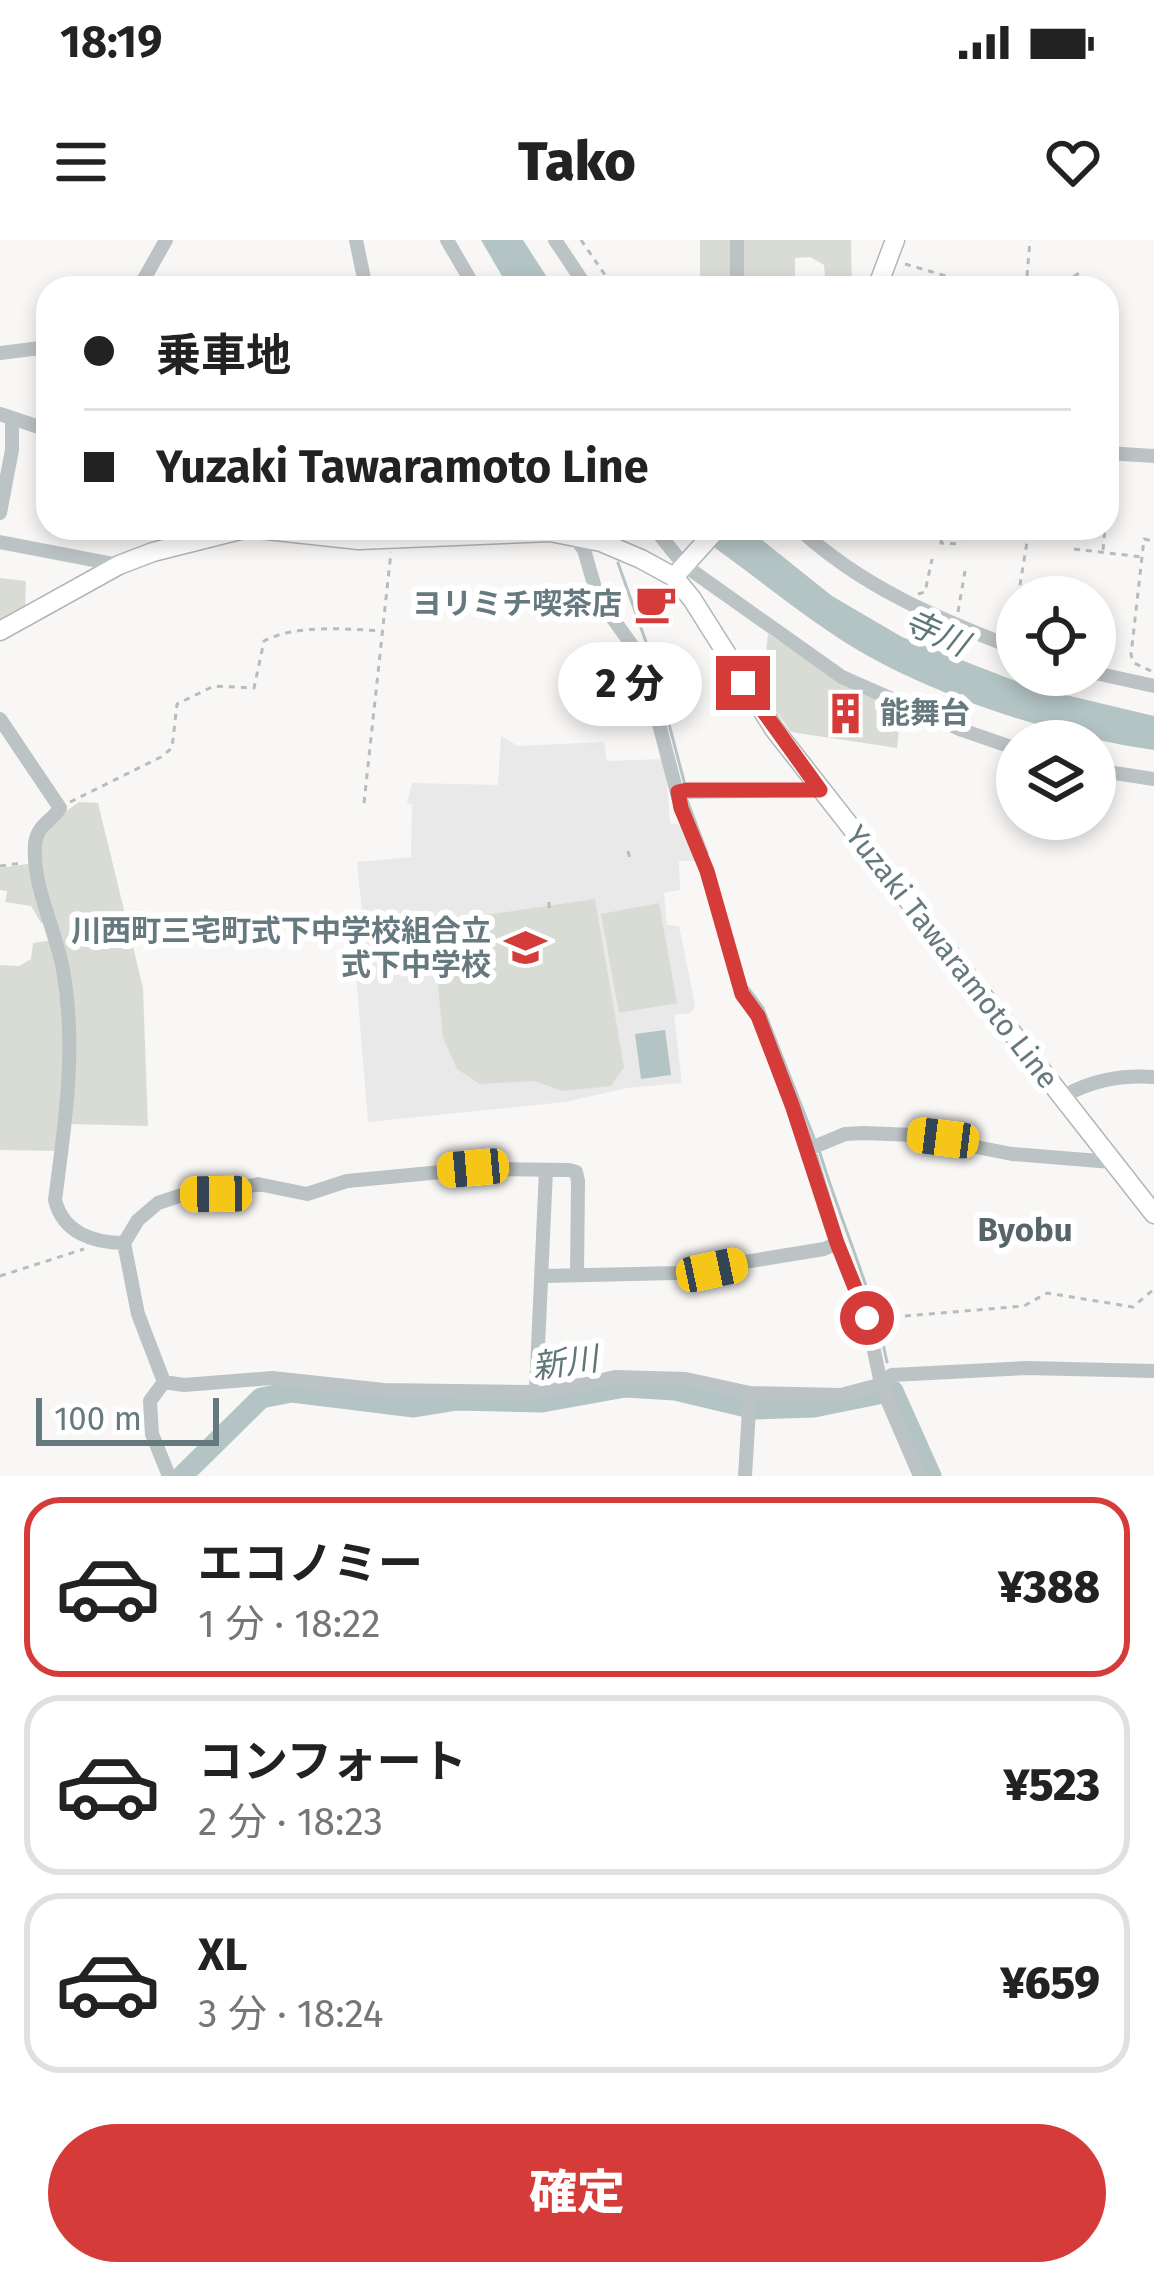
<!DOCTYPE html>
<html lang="ja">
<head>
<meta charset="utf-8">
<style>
	body { margin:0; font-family:"Fira Sans","Noto Sans JP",sans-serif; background:#f6f6f6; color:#222; height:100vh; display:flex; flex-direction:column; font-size:45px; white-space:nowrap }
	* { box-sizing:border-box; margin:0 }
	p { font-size:39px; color:#767676 }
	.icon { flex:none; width:66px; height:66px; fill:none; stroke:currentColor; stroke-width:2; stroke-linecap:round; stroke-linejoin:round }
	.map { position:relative; height:1236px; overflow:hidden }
	.panel { display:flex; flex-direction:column; background:#fff; flex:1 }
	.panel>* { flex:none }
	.banner { position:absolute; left:36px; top:36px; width:1083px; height:264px; border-radius:36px; box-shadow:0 6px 18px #0003; display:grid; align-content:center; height:264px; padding:0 48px; background:#fff }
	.fabs { position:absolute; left:996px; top:336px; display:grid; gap:24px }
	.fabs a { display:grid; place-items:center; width:120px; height:120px; border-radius:50%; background:#fff; box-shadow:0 6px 18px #0003; font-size:60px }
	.scale { position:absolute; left:36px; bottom:30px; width:183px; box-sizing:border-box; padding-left:12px; border:6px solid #65797e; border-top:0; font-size:33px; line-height:42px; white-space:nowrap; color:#65797e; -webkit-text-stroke:9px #fff; paint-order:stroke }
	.end { position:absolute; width:54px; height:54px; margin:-27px; border:15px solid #d53b38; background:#fff; box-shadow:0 0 0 6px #fff }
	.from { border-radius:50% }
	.bubble { position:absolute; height:84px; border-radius:42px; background:#fff; box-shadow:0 6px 18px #0003; font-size:39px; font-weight:800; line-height:84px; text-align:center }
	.car { position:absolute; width:36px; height:72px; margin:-36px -18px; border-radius:15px; box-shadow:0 0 9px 3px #0007; background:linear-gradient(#f5c518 24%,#345 0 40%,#f5c518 0 76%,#345 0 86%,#f5c518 0) }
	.banner b { display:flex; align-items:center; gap:42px; height:114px; font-size:45px }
	.banner b+b { border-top:3px solid #e0e0e0 }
	.banner i { width:30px; height:30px; background:#222 }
	ul { padding:21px 0 0; list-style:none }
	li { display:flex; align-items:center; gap:36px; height:180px; margin:0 24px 18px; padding:0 24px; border:6px solid #e0e0e0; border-radius:36px }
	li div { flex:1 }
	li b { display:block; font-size:45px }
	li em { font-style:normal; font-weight:800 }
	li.selected { border-color:#d53b38 }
	li>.icon { width:108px; height:108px; stroke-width:1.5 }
	.action { display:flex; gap:24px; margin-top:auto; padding:24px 48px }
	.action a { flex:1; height:138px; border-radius:72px; background:#d53b38; color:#fff; font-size:48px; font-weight:800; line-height:138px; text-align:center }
	.status { display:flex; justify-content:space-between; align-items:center; height:84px; padding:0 60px; background:#fff; direction:ltr }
	.status svg { height:33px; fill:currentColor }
	header { display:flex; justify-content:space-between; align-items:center; height:156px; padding:0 48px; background:#fff; font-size:54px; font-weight:800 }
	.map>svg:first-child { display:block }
</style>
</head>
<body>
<div class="status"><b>18:19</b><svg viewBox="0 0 49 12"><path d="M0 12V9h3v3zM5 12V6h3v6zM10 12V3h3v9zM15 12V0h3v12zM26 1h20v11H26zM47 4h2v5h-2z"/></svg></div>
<header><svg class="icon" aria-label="menu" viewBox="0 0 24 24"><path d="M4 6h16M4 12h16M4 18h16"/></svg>Tako<svg class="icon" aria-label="heart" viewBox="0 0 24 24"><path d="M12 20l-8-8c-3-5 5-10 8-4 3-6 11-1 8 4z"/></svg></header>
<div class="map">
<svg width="1154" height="1236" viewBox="0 0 1154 1236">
	<rect width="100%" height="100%" fill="#f8f7f5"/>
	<!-- built -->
	<path fill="#e8e9e8" d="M 501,496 L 518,506 L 604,502 L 607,521 L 665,519 L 670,583 L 678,584 L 685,591 L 697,621 L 679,621 L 680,650 L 664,653 L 667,685 L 679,686 L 695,765 L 691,773 L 674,775 L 682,843 L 627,848 L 565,862 L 368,882 L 356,734 L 368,730 L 357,622 L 411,617 L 412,565 L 407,563 L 412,543 L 498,545 Z"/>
	<!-- green -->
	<path fill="#d9dcd5" d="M 700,0 L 733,0 L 732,48 L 700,48 Z
		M 743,0 L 851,0 L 852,48 L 809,48 L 825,37 L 824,25 L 810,17 L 795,18 L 795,43 L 800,48 L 743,48 Z
		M 0,338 L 26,341 L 25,371 L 0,383 Z
		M 768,394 L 844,444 L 901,469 L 897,508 L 791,492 L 762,452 Z
		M 79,562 L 98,563 L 143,748 L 148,886 L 69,884 L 74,837 L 39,609 L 46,586 Z
		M 34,623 L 48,683 L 41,683 L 31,666 L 5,662 L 7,651 L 0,650 L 0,628 Z
		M 595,659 L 624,827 L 611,846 L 562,851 L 535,841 L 480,844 L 457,829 L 443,797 L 432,683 Z
		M 659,663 L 677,763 L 619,773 L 601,674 Z
		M 52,700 L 68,813 L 59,911 L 0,910 L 0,725 L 19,726 L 31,719 L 33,703 Z"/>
	<!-- water -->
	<path fill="#b4c4c4" d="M 481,0 L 523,0 L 554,48 L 509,48 Z
		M 687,288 L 747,288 L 832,356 L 902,397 L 1028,446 L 1154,476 L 1154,510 C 1052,496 912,450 828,391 C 780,358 735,321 687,288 Z
		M 665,790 L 671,835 L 641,839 L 635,794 Z"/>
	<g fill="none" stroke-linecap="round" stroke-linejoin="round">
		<!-- stream -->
		<path stroke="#b4c4c4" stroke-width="3" d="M 618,323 L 651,416 L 685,545
			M 687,560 L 707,613
			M 748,748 L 763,768 L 814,898
			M 820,913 C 841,983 872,1049 887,1122
			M 892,1146 L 893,1151"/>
		<!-- river -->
		<path stroke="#b4c4c4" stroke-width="21" d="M 182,1236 L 261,1158 L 292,1152 L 414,1167 L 457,1160 L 542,1162 L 625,1147 L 675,1150 L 755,1169 L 814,1167 L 893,1151 L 931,1236"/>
		<defs>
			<path id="major" d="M 877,48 L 895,0
				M 674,337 L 718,288
				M 0,391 L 119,325 L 153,312 L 248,288 L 359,300 L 550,292 L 601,302 L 641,319 L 674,337 L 692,359 L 774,489 L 1154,974"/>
		</defs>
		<!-- major casing -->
		<use href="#major" stroke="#b0b7b9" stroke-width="21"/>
		<!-- path -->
		<path stroke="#b7bcbd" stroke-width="3" stroke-dasharray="6 6" stroke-linecap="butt" d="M 581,0 L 614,48
			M 905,24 L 987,48
			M 1026,48 L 1030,0
			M 1072,48 L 1073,37 L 1079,33
			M 1107,269 L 1111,227
			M 942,288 L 941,303 L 962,304
			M 1074,309 L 1142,317
			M 1103,310 L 1105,288
			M 918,354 L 925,352 L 932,319
			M 1018,357 L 1028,296 L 1034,288
			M 1017,366 L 1013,386 L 1017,391
			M 958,372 L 965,331
			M 1151,431 L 1134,423 L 1131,415 L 1144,299 L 1154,301
			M 70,562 L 161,517 L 172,508 L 177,464 L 214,446 L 254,448 L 264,401 C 296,384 347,389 383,391
			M 364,563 L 391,312
			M 628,611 L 630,619
			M 0,626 L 22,623
			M 549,662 L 549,669
			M 0,1036 L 84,1009
			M 881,1078 L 1024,1066 L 1047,1053 L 1133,1067 L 1154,1049"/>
		<!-- minor -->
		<path stroke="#bcc3c4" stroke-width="14" d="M 356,0 L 366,48
			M 447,0 L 475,48
			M 555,0 L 587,48
			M 139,48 L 166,0
			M 737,48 L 737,0
			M 0,113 L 48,107
			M 0,174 L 48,190
			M 1107,213 L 1154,216
			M 0,273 L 12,210 L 12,179
			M 654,288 L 684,325 L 842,437 L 962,490 L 1017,509
			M 798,288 C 862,347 936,378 1017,409
			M 574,296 L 584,310 L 598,358 L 642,419 L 681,568 L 707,631 L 742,753 L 758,776 L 809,909 L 837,1003 L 865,1069 L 882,1148 L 920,1236
			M 0,302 L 119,325
			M 1095,433 L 1154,446
			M 0,479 L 60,568 C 51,582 37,585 35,604 C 32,646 56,690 63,730 C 77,808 65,883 55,960 C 63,993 94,1003 124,1003
			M 1095,530 L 1154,539
			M 678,552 L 820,550
			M 1062,857 C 1092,840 1120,835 1154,837
			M 809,909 L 845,894 L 863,893 L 915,895 L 1012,914 L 1112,922
			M 544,1036 L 677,1033 L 824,1009 L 837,1003
			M 164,1142 L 184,1145 L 272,1138 L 384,1150 L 525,1152 L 562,1149 L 615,1137 L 686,1139 L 750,1153 L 841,1155 L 875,1146 L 892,1135 L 1027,1128 L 1154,1131
			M 164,1142 L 138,1074 L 124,1003 L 138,980 L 158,963 L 185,954 L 216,954 L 258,944 L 307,954 L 347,941 L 473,929 L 569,930 L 576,932 L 578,941 L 577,1035
			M 164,1142 L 150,1161 L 152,1194 L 169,1236
			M 536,1151 L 546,930
			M 745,1236 L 750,1153"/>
		<!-- major -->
		<use href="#major" stroke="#fff" stroke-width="18"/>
	</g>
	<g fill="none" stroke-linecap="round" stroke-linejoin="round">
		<!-- route -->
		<path stroke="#d53b38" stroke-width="15" d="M 743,443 L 820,550 L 687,550 L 678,552 L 681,568 L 707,631 L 742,754 L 758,776 L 792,865 L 837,1003 L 867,1078"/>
	</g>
	<!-- icons -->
	<defs>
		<symbol id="cafe-bare" viewBox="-9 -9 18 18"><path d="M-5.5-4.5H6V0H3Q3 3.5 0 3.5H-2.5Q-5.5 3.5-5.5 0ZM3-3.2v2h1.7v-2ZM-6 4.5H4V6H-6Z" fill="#d53b38" stroke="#fff" stroke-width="2.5" paint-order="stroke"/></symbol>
		<symbol id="building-bare" viewBox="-9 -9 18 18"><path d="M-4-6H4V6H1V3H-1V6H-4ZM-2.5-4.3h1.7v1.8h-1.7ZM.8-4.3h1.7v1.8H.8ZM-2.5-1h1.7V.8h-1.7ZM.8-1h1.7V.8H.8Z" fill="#d53b38" stroke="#fff" stroke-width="2.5" paint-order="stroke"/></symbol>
		<symbol id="school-bare" viewBox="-9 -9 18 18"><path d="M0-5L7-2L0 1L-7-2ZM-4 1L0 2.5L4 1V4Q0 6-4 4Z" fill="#d53b38" stroke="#fff" stroke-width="2.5" paint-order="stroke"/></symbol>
	</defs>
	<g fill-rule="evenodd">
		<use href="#cafe-bare" x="626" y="334" width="59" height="59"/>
		<use href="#building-bare" x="816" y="444" width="59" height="59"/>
		<use href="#school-bare" x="496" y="678" width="59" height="59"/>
	</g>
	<g text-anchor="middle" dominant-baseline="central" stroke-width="12" stroke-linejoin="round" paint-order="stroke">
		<!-- poi labels -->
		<g font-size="30" font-weight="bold" fill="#65797e" stroke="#fff" text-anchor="end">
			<text x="622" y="364">ヨリミチ喫茶店</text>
			<text x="880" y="473" text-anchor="start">能舞台</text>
			<text x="491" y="691">川西町三宅町式下中学校組合立<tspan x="491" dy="34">式下中学校</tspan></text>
		</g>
		<!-- street labels -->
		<g font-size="30" fill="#65797e" stroke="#fff">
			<text transform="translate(952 717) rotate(52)">Yuzaki Tawaramoto Line</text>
		</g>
		<!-- water labels -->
		<g font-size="33" font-style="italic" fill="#607778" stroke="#fff">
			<text transform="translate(936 393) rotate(24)">寺川</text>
			<text transform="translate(565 1123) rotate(-8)">新川</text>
		</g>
		<!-- neighbourhood labels -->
		<g font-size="33" font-weight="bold" fill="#576569" stroke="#fff">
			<text x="1025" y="990">Byobu</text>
		</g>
	</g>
</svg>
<div class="fabs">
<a><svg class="icon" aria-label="locate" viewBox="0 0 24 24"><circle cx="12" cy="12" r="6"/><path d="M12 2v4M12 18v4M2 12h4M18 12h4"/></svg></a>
<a><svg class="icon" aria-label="layers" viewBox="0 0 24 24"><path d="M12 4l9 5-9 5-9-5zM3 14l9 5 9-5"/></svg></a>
</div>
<div class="scale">100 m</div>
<i class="end from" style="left:867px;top:1078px"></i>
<i class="end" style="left:743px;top:443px"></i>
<div class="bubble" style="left:558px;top:402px;width:144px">2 分</div>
<i class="car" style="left:943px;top:898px;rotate:277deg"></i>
<i class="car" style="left:473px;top:928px;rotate:265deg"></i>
<i class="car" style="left:216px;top:954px;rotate:269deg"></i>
<i class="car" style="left:712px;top:1030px;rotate:78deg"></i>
<div class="banner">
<b><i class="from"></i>乗車地</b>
<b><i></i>Yuzaki Tawaramoto Line</b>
</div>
</div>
<section class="panel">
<ul>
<li class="selected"><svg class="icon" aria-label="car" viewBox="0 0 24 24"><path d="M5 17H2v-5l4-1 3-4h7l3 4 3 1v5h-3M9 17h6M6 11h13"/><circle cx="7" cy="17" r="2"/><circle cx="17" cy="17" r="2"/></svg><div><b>エコノミー</b><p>1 分 · 18:22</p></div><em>¥388</em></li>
<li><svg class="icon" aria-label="car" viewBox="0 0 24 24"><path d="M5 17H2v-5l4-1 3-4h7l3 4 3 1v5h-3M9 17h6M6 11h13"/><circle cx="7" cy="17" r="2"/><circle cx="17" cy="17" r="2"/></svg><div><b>コンフォート</b><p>2 分 · 18:23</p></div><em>¥523</em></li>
<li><svg class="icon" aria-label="car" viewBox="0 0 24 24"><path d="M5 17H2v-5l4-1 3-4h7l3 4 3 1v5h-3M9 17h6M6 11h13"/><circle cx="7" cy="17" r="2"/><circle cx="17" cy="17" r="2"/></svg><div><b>XL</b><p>3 分 · 18:24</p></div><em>¥659</em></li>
</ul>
<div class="action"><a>確定</a></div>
</section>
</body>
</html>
